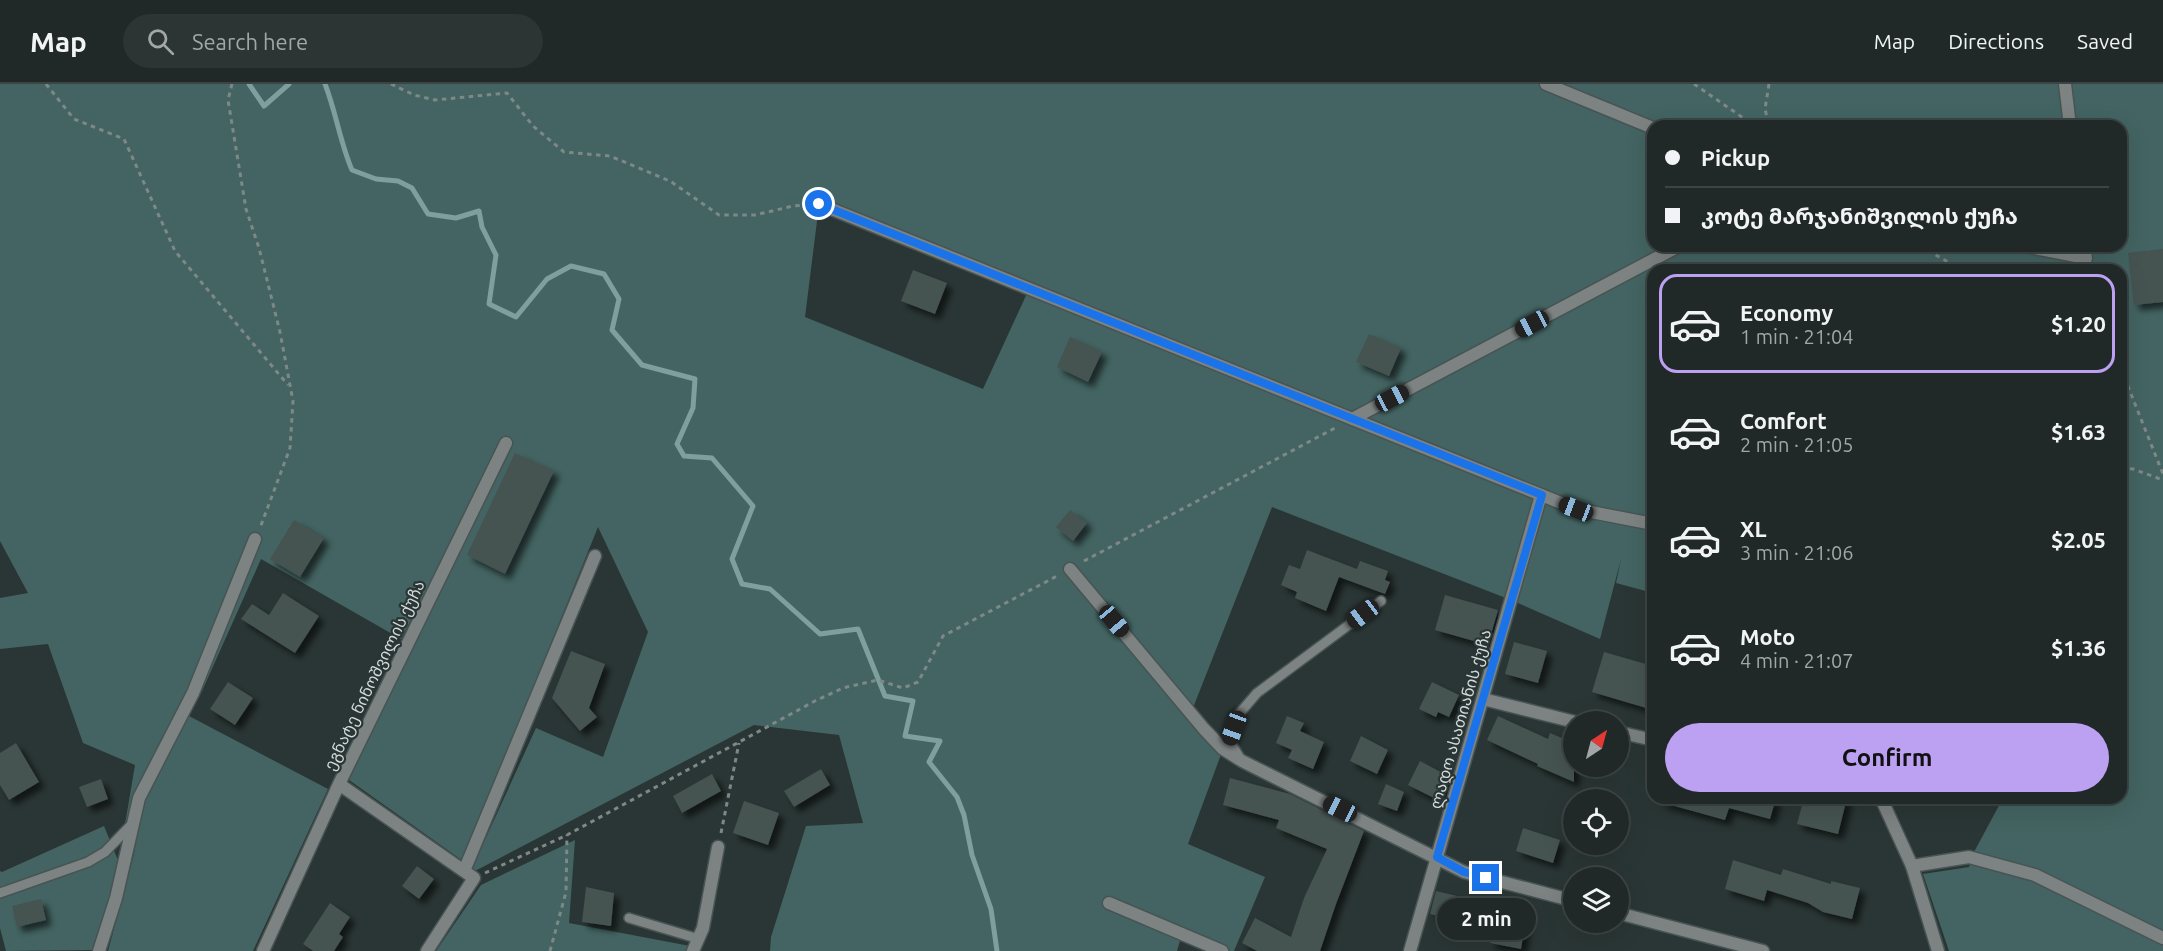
<!DOCTYPE html>
<html lang="en">
<head>
<meta charset="utf-8">
<style>
	body { margin:0; font-family:Ubuntu,"Noto Sans Georgian",sans-serif; background:#2d3434; color:#f1f3f6; height:100vh; display:flex; flex-direction:column; font-size:22px; white-space:nowrap }
	* { box-sizing:border-box; margin:0 }
	p { font-size:20px; color:#a2a6a8 }
	.icon { flex:none; width:33px; height:33px; fill:none; stroke:currentColor; stroke-width:2; stroke-linecap:round; stroke-linejoin:round }
	.map { position:relative; flex:1; overflow:hidden }
	.sheet { position:absolute; left:1647px; top:180px; width:480px; height:540px; display:flex; flex-direction:column; background:#202828; border-radius:18px; box-shadow:0 6px 24px #0002,0 0 0 2px #3d4445 }
	.sheet>* { flex:none }
	.top-card { position:absolute; left:1647px; top:36px; width:480px; height:132px; border-radius:18px; box-shadow:0 6px 24px #0002,0 0 0 2px #3d4445; display:grid; align-content:center; height:132px; padding:0 18px; background:#202828 }
	.needle { width:39px; rotate:36deg }
	.buttons { position:absolute; left:1563px; top:627px; display:grid; gap:12px }
	.buttons a { display:grid; place-items:center; width:66px; height:66px; border-radius:50%; background:#202828; box-shadow:0 6px 24px #0002,0 0 0 2px #3d4445; font-size:30px }
	.end { position:absolute; width:27px; height:27px; margin:-14px; border:8px solid #1a73e8; background:#fff; box-shadow:0 0 0 3px #fff }
	.from { border-radius:50% }
	.bubble { position:absolute; height:42px; border-radius:21px; background:#202828; box-shadow:0 6px 24px #0002,0 0 0 2px #3d4445; font-size:20px; font-weight:700; line-height:42px; text-align:center }
	.car { position:absolute; width:18px; height:36px; margin:-18px -9px; border-radius:8px; box-shadow:0 0 4px 2px #0007; background:linear-gradient(#222 24%,#8ab4d8 0 40%,#222 0 76%,#8ab4d8 0 86%,#222 0) }
	.top-card b { display:flex; align-items:center; gap:21px; height:57px; font-size:22px }
	.top-card b+b { border-top:2px solid #3d4445 }
	.top-card i { width:15px; height:15px; background:#f1f3f6 }
	ul { padding:10px 0 0; list-style:none }
	li { display:flex; align-items:center; gap:18px; height:99px; margin:0 12px 9px; padding:0 6px; border:3px solid transparent; border-radius:18px }
	li div { flex:1 }
	li b { display:block; font-size:22px }
	li em { font-style:normal; font-weight:700 }
	li.selected { border-color:#bca0f2 }
	li>.icon { width:54px; height:54px; stroke-width:1.5 }
	.primary-button { display:flex; gap:12px; margin-top:auto; padding:12px 18px }
	.primary-button a { flex:1; height:69px; border-radius:36px; background:#bca0f2; color:#111; font-size:24px; font-weight:700; line-height:69px; text-align:center }
	header { display:flex; align-items:center; gap:36px; box-sizing:border-box; height:84px; padding:0 30px; background:#202828; border-bottom:2px solid #3d4445 }
	header strong { font-size:28px }
	nav { display:flex; gap:33px; margin-inline-start:auto; font-size:21px }
	.search { width:420px; height:54px; background:#2d3434; display:flex; align-items:center; gap:15px; box-sizing:border-box; padding:0 21px; border-radius:33px; color:#a2a6a8; font-size:22px }
	.map>svg:first-child { display:block }
</style>
</head>
<body>
<header>
<strong>Map</strong>
<div class="search"><svg class="icon" aria-label="search" viewBox="0 0 24 24"><circle cx="10" cy="10" r="6"/><path d="M15 15l6 6"/></svg>Search here</div>
<nav><a>Map</a><a>Directions</a><a>Saved</a></nav>
</header>
<div class="map">
<svg width="2163" height="867" viewBox="0 0 2163 867">
	<defs>
		<filter id="shadow"><feDropShadow dx="5.5" dy="5.5" stdDeviation="3" flood-color="#0009"/></filter>
	</defs>
	<rect width="100%" height="100%" fill="#2a3635"/>
	<!-- green -->
	<path fill="#436462" fill-rule="evenodd" d="M 0,0 L 2163,0 L 2163,867 L 1949,867 L 1923,790 L 1969,783 L 1974,768 L 2003,714 L 2121,714 L 2121,186 L 1653,186 L 1653,509 L 1616,499 L 1621,475 L 1600,555 L 1511,516 L 1272,423 L 1191,629 L 1223,665 L 1188,760 L 1265,793 L 1234,867 L 1222,867 L 1182,850 L 1177,867 L 770,867 L 771,853 L 806,742 L 863,739 L 839,651 L 754,641 L 475,787 L 472,784 L 536,644 L 603,673 L 648,548 L 598,443 L 463,777 L 349,696 L 432,523 L 420,519 L 401,555 L 261,475 L 202,607 L 189,632 L 328,705 L 253,867 L 108,867 L 134,770 L 138,745 L 123,752 L 135,681 L 83,659 L 48,560 L 0,565 L 0,514 L 28,509 L 0,457 ZM 1653,42 L 2121,42 L 2121,162 L 1653,162 ZM 819,121 L 1029,205 L 983,305 L 805,233 Z
		M 104,742 L 119,779 L 94,866 L 6,867 L 0,844 L 0,787 L 2,788 Z
		M 575,756 L 569,839 L 690,862 L 687,867 L 436,867 L 481,801 Z"/>
	<g fill="none" stroke-linecap="round" stroke-linejoin="round">
		<!-- stream -->
		<path stroke="#7d9f9d" stroke-width="5" d="M 249,0 L 264,22 L 289,0
			M 325,0 C 336,28 340,58 352,86 L 376,95 L 398,97 L 412,104 L 428,130 L 456,134 L 479,127 L 482,143 L 496,171 L 489,220 L 516,233 L 547,195 L 571,182 L 604,190 L 619,215 L 612,246 L 642,281 L 695,295 L 693,324 L 677,360 L 684,372 L 712,374 L 753,422 L 732,475 L 742,500 L 770,505 L 820,550 L 858,545 L 885,612 L 913,617 L 905,652 L 940,657 L 929,678 L 957,713 L 964,731 L 972,771 L 991,825 L 997,867"/>
	</g>
	<!-- building -->
	<path fill="#455251" filter="url(#shadow)" d="M 2163,165 L 2163,218 L 2134,221 L 2128,169 Z
		M 913,186 L 947,199 L 935,230 L 901,217 Z
		M 1369,250 L 1401,264 L 1389,292 L 1356,278 Z
		M 1070,253 L 1102,268 L 1088,298 L 1057,283 Z
		M 515,369 L 554,387 L 505,490 L 467,471 Z
		M 1070,426 L 1087,439 L 1073,457 L 1056,443 Z
		M 294,436 L 324,454 L 300,493 L 270,475 Z
		M 1307,466 L 1357,485 L 1360,477 L 1388,487 L 1385,496 L 1390,498 L 1385,510 L 1339,493 L 1326,527 L 1295,514 L 1297,508 L 1281,501 L 1289,481 L 1300,485 Z
		M 283,509 L 319,532 L 295,569 L 241,535 L 252,520 L 269,531 Z
		M 1445,511 L 1498,526 L 1488,561 L 1435,546 Z
		M 1514,558 L 1547,567 L 1538,599 L 1505,590 Z
		M 571,567 L 605,580 L 589,624 L 597,633 L 580,647 L 552,614 Z
		M 1604,568 L 1653,582 L 1653,626 L 1592,608 Z
		M 228,598 L 253,614 L 235,641 L 210,625 Z
		M 1432,598 L 1459,611 L 1449,633 L 1438,628 L 1436,633 L 1419,625 Z
		M 1287,632 L 1304,639 L 1300,647 L 1324,658 L 1313,685 L 1288,674 L 1292,666 L 1276,659 Z
		M 1498,632 L 1548,655 L 1550,649 L 1574,659 L 1574,698 L 1537,682 L 1538,680 L 1487,656 Z
		M 1361,652 L 1388,666 L 1377,690 L 1350,677 Z
		M 16,659 L 39,698 L 9,716 L 0,701 L 0,669 Z
		M 1420,677 L 1450,693 L 1438,716 L 1408,701 Z
		M 821,685 L 830,701 L 794,723 L 784,707 Z
		M 712,690 L 721,707 L 682,729 L 673,712 Z
		M 1230,694 L 1290,710 L 1364,747 L 1336,820 L 1320,867 L 1257,867 L 1242,859 L 1255,834 L 1291,853 L 1304,814 L 1327,765 L 1276,744 L 1279,736 L 1223,721 Z
		M 101,695 L 108,715 L 87,723 L 79,703 Z
		M 1386,700 L 1404,708 L 1397,727 L 1378,720 Z
		M 1661,714 L 1776,714 L 1770,735 L 1729,724 L 1725,736 L 1660,718 Z
		M 1804,714 L 1847,714 L 1838,750 L 1797,740 Z
		M 744,717 L 779,729 L 768,761 L 733,749 Z
		M 1523,744 L 1560,756 L 1553,779 L 1516,767 Z
		M 1733,776 L 1781,791 L 1783,785 L 1831,800 L 1831,797 L 1860,804 L 1852,835 L 1823,828 L 1808,819 L 1767,806 L 1764,817 L 1725,805 Z
		M 417,782 L 434,795 L 419,815 L 402,802 Z
		M 586,803 L 614,809 L 611,842 L 582,838 Z
		M 1436,807 L 1470,815 L 1465,838 L 1430,830 Z
		M 41,815 L 46,836 L 17,843 L 12,822 Z
		M 330,819 L 350,833 L 339,850 L 343,853 L 334,867 L 313,867 L 303,860 Z
		M 1496,830 L 1526,835 L 1521,865 L 1490,859 Z"/>
	<g fill="none" stroke-linecap="round" stroke-linejoin="round">
		<defs>
			<path id="service" d="M 1240,674 L 1229,656 L 1238,631 L 1257,609 L 1381,517
				M 0,809 L 88,778 L 105,768 L 133,739
				M 629,834 L 699,855"/>
			<path id="minor" d="M 1546,0 L 1653,44
				M 2065,0 L 2070,42
				M 819,120 L 1576,425 L 1653,440
				M 2024,162 L 2086,174
				M 2085,186 L 2086,162
				M 1352,335 L 1679,162
				M 1070,485 L 1204,645 L 1223,665 L 1242,677 L 1464,788 L 1574,817
				M 1483,615 L 1575,638
				M 1618,648 L 1653,656
				M 1912,782 L 1969,773 L 2035,791 L 2163,854
				M 464,787 L 595,472
				M 1109,819 L 1222,867
				M 1618,829 L 1763,867
				M 99,867 L 116,814 L 139,714 L 193,609 L 255,455
				M 263,867 L 339,700
				M 427,867 L 474,794 L 339,700 L 506,359
				M 693,867 L 703,844 L 718,763
				M 1410,867 L 1541,411"/>
			<path id="tertiary" d="M 1881,714 L 1912,782 L 1938,867"/>
		</defs>
		<!-- service casing -->
		<use href="#service" stroke="#485453" stroke-width="12"/>
		<!-- minor casing -->
		<use href="#minor" stroke="#485453" stroke-width="15"/>
		<!-- tertiary casing -->
		<use href="#tertiary" stroke="#485453" stroke-width="15"/>
		<!-- path -->
		<path stroke="#7e8887" stroke-width="3" stroke-dasharray="4.5 4.5" stroke-linecap="butt" d="M 46,0 L 74,35 L 124,55 L 175,167 L 288,301
			M 232,0 L 228,16 L 246,125 L 259,164 L 280,248 L 293,317 L 290,364 L 260,444
			M 391,0 L 414,11 L 435,16 L 507,9 L 533,42 L 564,68 L 610,72 L 670,97 L 719,131 L 755,131 L 793,122 L 805,121
			M 1694,0 L 1755,42
			M 1769,0 L 1765,25 L 1769,42
			M 1920,162 L 1962,186
			M 2121,285 L 2163,390
			M 2121,384 L 2133,385 L 2163,396
			M 1084,477 L 1335,344
			M 721,749 L 739,659
			M 485,789 L 567,751 L 815,617 L 843,604 L 878,596 L 903,604 L 918,598 L 943,552 L 1057,492
			M 550,867 L 566,808 L 567,751"/>
		<!-- service -->
		<use href="#service" stroke="#7d8382" stroke-width="9"/>
		<!-- minor -->
		<use href="#minor" stroke="#7d8382" stroke-width="12"/>
		<!-- tertiary -->
		<use href="#tertiary" stroke="#7d8382" stroke-width="12"/>
	</g>
	<g fill="none" stroke-linecap="round" stroke-linejoin="round">
		<!-- route -->
		<path stroke="#1a73e8" stroke-width="8" d="M 819,120 L 1542,411 L 1437,773 L 1464,788 L 1486,794"/>
	</g>
	<g text-anchor="middle" dominant-baseline="central" stroke-width="4.5" stroke-linejoin="round" paint-order="stroke">
		<!-- street labels -->
		<g font-size="16" fill="#d3dada" stroke="#2a3635">
			<text transform="translate(374 591) rotate(-64)">ეგნატე ნინოშვილის ქუჩა</text>
			<text transform="translate(1460 635) rotate(-74)">ლადო ასათიანის ქუჩა</text>
		</g>
	</g>
</svg>
<div class="buttons">
<a><svg class="needle" viewBox="-14 -14 28 28"><path d="M0-13l5 13h-10z" fill="#e53935"/><path d="M0 13l5-13h-10z" fill="#a2a6a8"/></svg></a>
<a><svg class="icon" aria-label="locate" viewBox="0 0 24 24"><circle cx="12" cy="12" r="6"/><path d="M12 2v4M12 18v4M2 12h4M18 12h4"/></svg></a>
<a><svg class="icon" aria-label="layers" viewBox="0 0 24 24"><path d="M12 4l9 5-9 5-9-5zM3 14l9 5 9-5"/></svg></a>
</div>
<i class="end from" style="left:819px;top:120px"></i>
<i class="end" style="left:1486px;top:794px"></i>
<div class="bubble" style="left:1437px;top:814px;width:99px">2 min</div>
<i class="car" style="left:1532px;top:240px;rotate:242deg"></i>
<i class="car" style="left:1392px;top:314px;rotate:62deg"></i>
<i class="car" style="left:1576px;top:425px;rotate:291deg"></i>
<i class="car" style="left:1363px;top:530px;rotate:233deg"></i>
<i class="car" style="left:1114px;top:537px;rotate:140deg"></i>
<i class="car" style="left:1234px;top:644px;rotate:200deg"></i>
<i class="car" style="left:1340px;top:725px;rotate:296deg"></i>
<div class="top-card">
<b><i class="from"></i>Pickup</b>
<b><i></i>კოტე მარჯანიშვილის ქუჩა</b>
</div>
<section class="sheet">
<ul>
<li class="selected"><svg class="icon" aria-label="car" viewBox="0 0 24 24"><path d="M5 17H2v-5l4-1 3-4h7l3 4 3 1v5h-3M9 17h6M6 11h13"/><circle cx="7" cy="17" r="2"/><circle cx="17" cy="17" r="2"/></svg><div><b>Economy</b><p>1 min · 21:04</p></div><em>$1.20</em></li>
<li><svg class="icon" aria-label="car" viewBox="0 0 24 24"><path d="M5 17H2v-5l4-1 3-4h7l3 4 3 1v5h-3M9 17h6M6 11h13"/><circle cx="7" cy="17" r="2"/><circle cx="17" cy="17" r="2"/></svg><div><b>Comfort</b><p>2 min · 21:05</p></div><em>$1.63</em></li>
<li><svg class="icon" aria-label="car" viewBox="0 0 24 24"><path d="M5 17H2v-5l4-1 3-4h7l3 4 3 1v5h-3M9 17h6M6 11h13"/><circle cx="7" cy="17" r="2"/><circle cx="17" cy="17" r="2"/></svg><div><b>XL</b><p>3 min · 21:06</p></div><em>$2.05</em></li>
<li><svg class="icon" aria-label="car" viewBox="0 0 24 24"><path d="M5 17H2v-5l4-1 3-4h7l3 4 3 1v5h-3M9 17h6M6 11h13"/><circle cx="7" cy="17" r="2"/><circle cx="17" cy="17" r="2"/></svg><div><b>Moto</b><p>4 min · 21:07</p></div><em>$1.36</em></li>
</ul>
<div class="primary-button"><a>Confirm</a></div>
</section>
</div>
</body>
</html>
